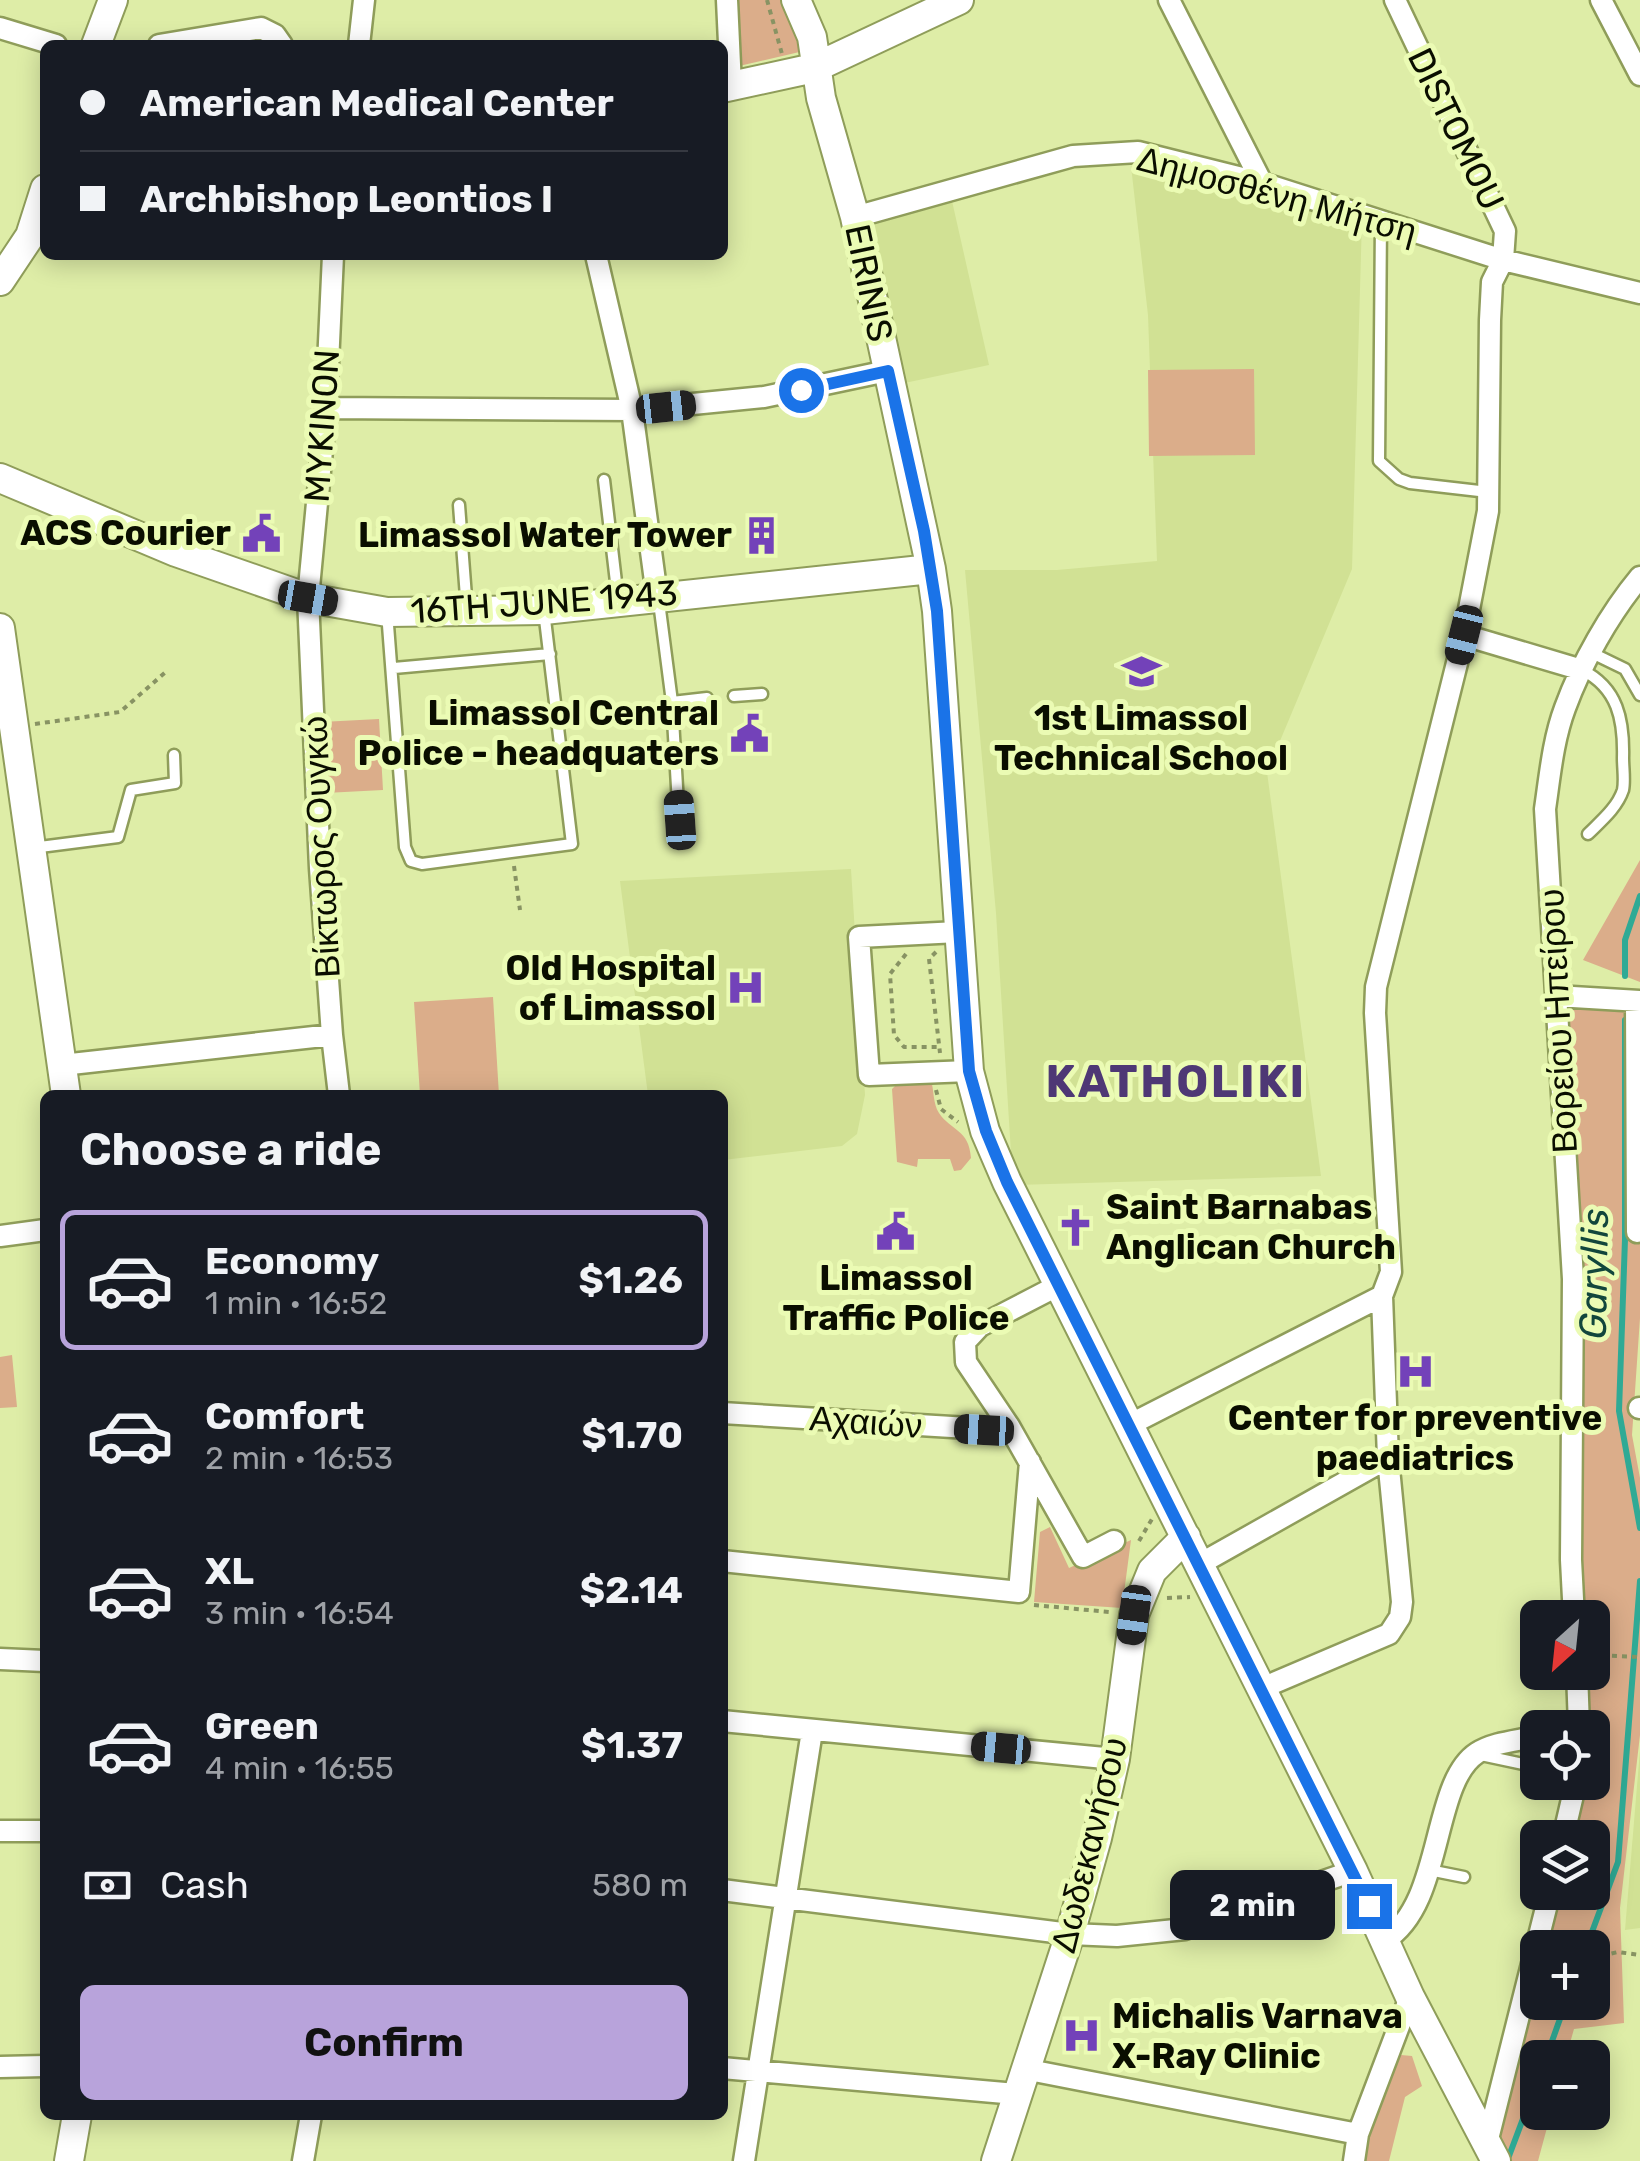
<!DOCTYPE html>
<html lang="en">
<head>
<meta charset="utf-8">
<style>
	body { margin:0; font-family:Rubik,sans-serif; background:#242831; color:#f1f3f6; height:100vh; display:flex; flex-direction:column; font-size:38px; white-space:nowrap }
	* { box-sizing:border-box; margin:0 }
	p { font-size:32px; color:#9ea1a6 }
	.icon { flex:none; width:55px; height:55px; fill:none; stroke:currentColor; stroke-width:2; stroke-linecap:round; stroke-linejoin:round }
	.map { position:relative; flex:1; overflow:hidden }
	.side { position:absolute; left:40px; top:1090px; width:688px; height:1030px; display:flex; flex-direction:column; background:#171b24; border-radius:15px; box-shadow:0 5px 25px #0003 }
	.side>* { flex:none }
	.hud { position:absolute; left:40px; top:40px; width:688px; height:220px; border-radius:15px; box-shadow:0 5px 25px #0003; display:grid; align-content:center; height:220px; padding:0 40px; background:#171b24 }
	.needle { width:65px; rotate:207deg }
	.controls { position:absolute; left:1520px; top:1600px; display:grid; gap:20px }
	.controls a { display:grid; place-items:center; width:90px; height:90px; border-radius:15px; background:#171b24; box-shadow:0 5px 25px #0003; font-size:50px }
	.end { position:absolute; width:45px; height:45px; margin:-22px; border:12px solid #1a73e8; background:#fff; box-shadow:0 0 0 5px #fff }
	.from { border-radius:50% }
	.bubble { position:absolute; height:70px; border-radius:15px; background:#171b24; box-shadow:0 5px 25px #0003; font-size:32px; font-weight:700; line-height:70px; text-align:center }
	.car { position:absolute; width:30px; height:60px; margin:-30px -15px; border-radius:12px; box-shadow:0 0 8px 2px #0007; background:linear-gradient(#222 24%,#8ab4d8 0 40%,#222 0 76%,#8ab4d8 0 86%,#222 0) }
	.hud b { display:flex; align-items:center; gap:35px; height:95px; font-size:38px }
	.hud b+b { border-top:2px solid #363941 }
	.hud i { width:25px; height:25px; background:#f1f3f6 }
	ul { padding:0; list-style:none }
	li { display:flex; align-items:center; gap:30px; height:140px; margin:0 20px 15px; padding:0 20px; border:5px solid transparent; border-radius:15px }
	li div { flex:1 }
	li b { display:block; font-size:38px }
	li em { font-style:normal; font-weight:700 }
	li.active { border-color:#b8a3db }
	li>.icon { width:90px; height:90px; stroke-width:1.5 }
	h2 { padding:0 40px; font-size:45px; line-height:120px }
	.pay { display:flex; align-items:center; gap:25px; height:110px; padding:0 40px; font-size:38px }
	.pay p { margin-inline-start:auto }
	.cta { display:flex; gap:20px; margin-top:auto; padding:20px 40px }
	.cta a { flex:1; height:115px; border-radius:15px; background:#b8a3db; color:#111; font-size:40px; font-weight:700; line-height:115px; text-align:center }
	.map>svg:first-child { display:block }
</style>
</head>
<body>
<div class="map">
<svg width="1640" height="2161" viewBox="0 0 1640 2161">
	<rect width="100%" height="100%" fill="#deeda7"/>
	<!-- built -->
	<path fill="#d1e194" d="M 1131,166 L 1362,219 L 1352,569 L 1267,772 L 1321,1176 L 1013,1185 L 996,913 L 965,570 L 1057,570 L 1157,561 L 1148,315 Z
		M 952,201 L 989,365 L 900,384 L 863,221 Z
		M 851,869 L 865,1095 L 857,1134 L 842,1146 L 723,1160 L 722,1095 L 648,1095 L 620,881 Z
		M 1640,1750 L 1640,1928 L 1625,1930 Z"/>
	<!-- green -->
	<path fill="#dbad8a" d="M 736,0 L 789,0 L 808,50 L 739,66 Z
		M 1254,369 L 1255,455 L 1149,456 L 1148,370 Z
		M 379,719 L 383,790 L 325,793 L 321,722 Z
		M 1640,860 L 1640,982 L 1583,960 Z
		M 493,997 L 499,1095 L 420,1095 L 414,1002 Z
		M 1633,1006 L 1640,1144 L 1640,1318 L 1632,1435 L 1640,1478 L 1640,1735 L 1620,1908 L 1624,2023 L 1574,2029 L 1566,2057 L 1538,2058 L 1538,2112 L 1551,2113 L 1538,2161 L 1510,2161 L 1497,2131 L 1537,1959 L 1538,2002 L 1592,2002 L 1592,1948 L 1540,1947 L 1553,1893 L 1592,1892 L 1592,1838 L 1566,1837 L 1579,1783 L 1592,1782 L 1592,1728 L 1585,1727 L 1577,1673 L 1592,1672 L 1592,1618 L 1570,1617 L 1569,1280 L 1552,1032 L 1571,1008 Z
		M 901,1080 L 931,1080 C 934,1090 933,1104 939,1113 C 951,1131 969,1129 971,1158 L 961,1170 L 954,1171 L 950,1159 L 918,1159 L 917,1167 L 897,1162 L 892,1089 Z
		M 12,1355 L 17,1407 L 0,1408 L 0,1357 Z
		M 1050,1527 L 1069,1568 L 1131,1540 L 1122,1608 L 1034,1602 L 1040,1532 Z
		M 1401,2055 L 1412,2056 L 1422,2086 L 1405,2097 L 1389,2161 L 1363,2161 C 1369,2132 1376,2071 1401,2055 Z"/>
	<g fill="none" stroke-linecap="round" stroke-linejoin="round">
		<!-- stream -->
		<path stroke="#2faa95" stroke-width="6" d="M 1625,976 L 1625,940 L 1640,896
			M 1625,1020 L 1625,1239 L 1619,1411 L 1640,1528
			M 1586,1948 L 1618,1862 L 1640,1581
			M 1546,2058 L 1566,2002
			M 1509,2156 L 1538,2079"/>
		<defs>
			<path id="lane" d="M 1381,220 L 1379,461 L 1399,479 L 1410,483 L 1488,492
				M 604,480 L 618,599
				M 459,505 L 467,610
				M 659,602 L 672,702 L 679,821
				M 387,612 L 405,847 L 411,861 L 422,864 L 572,844 L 544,611
				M 1592,653 L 1625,669 L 1640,695
				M 394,668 L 550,654
				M 1582,670 C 1618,688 1624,720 1623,758 C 1623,768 1625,781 1623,790 C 1617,808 1601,821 1588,834
				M 734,696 L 762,694
				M 672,702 L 707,698
				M 32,848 L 118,837 L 131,790 L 175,783 L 174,755
				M 1481,1755 L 1528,1765
				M 1429,1870 L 1464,1877"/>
			<path id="street" d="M 727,0 L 731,86
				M 1169,0 L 1262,183
				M 1601,0 L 1640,75
				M 0,28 L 56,45
				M 159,45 L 261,28 L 275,35 L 282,45
				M 359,45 L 364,0
				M 855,217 L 1073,156 L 1138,152 L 1262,183 L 1503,260 L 1640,293
				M 333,255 L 326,408 L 308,598 L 320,868 L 332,1035 L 339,1095
				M 596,255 L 632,410 L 657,596
				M 326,408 L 632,410 L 764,397 L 887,371
				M 1464,635 L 1582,670
				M 958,932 L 859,937 L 869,1075 L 969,1071
				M 1556,996 L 1640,1001
				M 1636,1001 L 1637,1232 L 1640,1231
				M 62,1065 L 332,1035
				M 0,1236 L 45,1230
				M 1059,1285 L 980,1326 L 965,1342 L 966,1362 L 1009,1426 L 1083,1557 L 1114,1541
				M 1639,1408 L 1640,1408
				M 722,1413 L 985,1429 L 1009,1426
				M 1129,1425 L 1382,1296
				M 722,1561 L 1019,1592 L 1030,1462
				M 1198,1565 L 1388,1458
				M 1574,1618 L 1571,1560 L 1573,1279 L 1545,809 C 1550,775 1553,740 1565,708 C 1581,664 1610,613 1640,577
				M 0,1659 L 45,1661
				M 1262,1688 L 1389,1634 L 1400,1617 L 1402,1602 L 1388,1458 L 1382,1296 L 1391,1272 L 1375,1013 L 1376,987 L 1464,635 L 1488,511 L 1490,320 L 1492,282 L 1503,260 L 1505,231 L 1395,0
				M 722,1721 L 1115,1759
				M 1574,1728 L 1579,1726 L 1577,1672
				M 0,1831 L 45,1831
				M 1563,1838 L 1576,1782
				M 722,1890 L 1070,1934 L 1117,1936 L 1185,1929 L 1353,1871
				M 1385,1940 C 1444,1904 1431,1783 1477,1753 C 1494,1742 1518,1741 1538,1736
				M 0,2067 L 45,2066
				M 722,2068 L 1016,2094
				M 1024,2069 L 1358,2134
				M 1487,2143 L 1550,1892
				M 303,2161 L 311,2115
				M 744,2161 L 812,1731
				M 1354,2161 L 1358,2134 L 1410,1997"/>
			<path id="secondary" d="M 796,0 L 812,37 L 821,98 L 855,217 L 931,569 L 937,611 L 969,1071 L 985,1131 L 1007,1182 L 1353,1871 L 1410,1997 L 1496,2161
				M 96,45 L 113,0
				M 722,88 L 814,68 L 959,0
				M 0,281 L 30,236 L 45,189
				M 0,478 L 176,552 L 308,598 L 387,612 L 544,610 L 931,569
				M 0,628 L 66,1095
				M 69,2161 L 77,2115
				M 996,2161 L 1070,1934 L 1097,1838 L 1115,1759 L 1134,1615 L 1152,1571 L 1186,1537"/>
		</defs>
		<!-- lane casing -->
		<use href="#lane" stroke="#8f9d5a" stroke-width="15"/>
		<!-- street casing -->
		<use href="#street" stroke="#8f9d5a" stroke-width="25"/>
		<!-- secondary casing -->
		<use href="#secondary" stroke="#8f9d5a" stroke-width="32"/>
		<!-- path -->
		<path stroke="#889363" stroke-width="4" stroke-dasharray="5 5" stroke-linecap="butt" d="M 767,0 L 782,54
			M 35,724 L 120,712 L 168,670
			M 514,866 L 520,910
			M 936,952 L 929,959 L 940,1053
			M 906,954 L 890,974 L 894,1035 L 904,1047 L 941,1047
			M 936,1090 L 941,1109 L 958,1122
			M 1139,1541 L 1152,1519
			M 1167,1598 L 1190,1597
			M 1034,1605 L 1109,1612
			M 1592,1655 L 1640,1657
			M 1592,1958 L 1618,1952 L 1640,1955"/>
		<!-- lane -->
		<use href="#lane" stroke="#fff" stroke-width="10"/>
		<!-- street -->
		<use href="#street" stroke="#fff" stroke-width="20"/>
		<!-- secondary -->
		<use href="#secondary" stroke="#fff" stroke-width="28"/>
	</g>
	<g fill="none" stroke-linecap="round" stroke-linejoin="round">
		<!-- route -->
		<path stroke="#1a73e8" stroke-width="12" d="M 801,390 L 888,371 L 924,531 L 937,611 L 969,1071 L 986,1131 L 1007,1182 L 1369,1906"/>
	</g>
	<!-- icons -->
	<defs>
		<symbol id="civic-bare" viewBox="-9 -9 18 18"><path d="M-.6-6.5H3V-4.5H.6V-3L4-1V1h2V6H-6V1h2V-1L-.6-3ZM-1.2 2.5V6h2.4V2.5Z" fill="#7342b9" stroke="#ebfbb4" stroke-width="2.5" paint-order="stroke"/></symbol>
		<symbol id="building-bare" viewBox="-9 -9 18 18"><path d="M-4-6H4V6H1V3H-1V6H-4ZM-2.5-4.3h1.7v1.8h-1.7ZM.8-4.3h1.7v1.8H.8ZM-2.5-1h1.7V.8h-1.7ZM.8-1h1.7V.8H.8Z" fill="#7342b9" stroke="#ebfbb4" stroke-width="2.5" paint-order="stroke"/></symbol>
		<symbol id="school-bare" viewBox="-9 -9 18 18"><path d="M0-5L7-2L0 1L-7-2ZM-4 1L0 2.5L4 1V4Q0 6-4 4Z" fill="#7342b9" stroke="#ebfbb4" stroke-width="2.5" paint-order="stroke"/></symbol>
		<symbol id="hospital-bare" viewBox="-9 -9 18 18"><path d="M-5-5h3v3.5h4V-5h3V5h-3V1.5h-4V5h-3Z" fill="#7342b9" stroke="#ebfbb4" stroke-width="2.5" paint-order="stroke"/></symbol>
		<symbol id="church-bare" viewBox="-9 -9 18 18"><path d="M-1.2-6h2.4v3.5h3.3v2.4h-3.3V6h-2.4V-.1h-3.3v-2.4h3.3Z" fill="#7342b9" stroke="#ebfbb4" stroke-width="2.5" paint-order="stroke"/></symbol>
	</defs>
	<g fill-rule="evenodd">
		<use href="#civic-bare" x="234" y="506" width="55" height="55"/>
		<use href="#building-bare" x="734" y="508" width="55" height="55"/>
		<use href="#school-bare" x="1114" y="644" width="55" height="55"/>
		<use href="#civic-bare" x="722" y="706" width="55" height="55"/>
		<use href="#hospital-bare" x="718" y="960" width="55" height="55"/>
		<use href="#church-bare" x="1048" y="1200" width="55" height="55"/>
		<use href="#civic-bare" x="868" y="1204" width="55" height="55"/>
		<use href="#hospital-bare" x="1388" y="1344" width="55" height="55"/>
		<use href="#hospital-bare" x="1054" y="2008" width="55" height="55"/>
	</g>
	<g text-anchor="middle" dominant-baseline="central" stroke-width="10" stroke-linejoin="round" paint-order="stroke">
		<!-- street labels -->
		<g font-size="35" fill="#0a0e00" stroke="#ebfbb4">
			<text transform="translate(1456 129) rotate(64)">DISTOMOU</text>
			<text transform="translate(1277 195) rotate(15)">Δημοσθένη Μήτση</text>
			<text transform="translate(869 283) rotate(78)">EIRINIS</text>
			<text transform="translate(322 426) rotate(-86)">MYKINON</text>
			<text transform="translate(544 602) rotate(-4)">16TH JUNE 1943</text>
			<text transform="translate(321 847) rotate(-93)">Βίκτωρος Ουγκώ</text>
			<text transform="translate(1558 1021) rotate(-93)">Βορείου Ηπείρου</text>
			<text transform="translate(866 1422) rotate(4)">Αχαιών</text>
			<text transform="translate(1089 1845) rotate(-76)">Δωδεκανήσου</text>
		</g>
		<!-- poi labels -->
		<g font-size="35" font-weight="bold" fill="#0a0e00" stroke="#ebfbb4" text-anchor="end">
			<text x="231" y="533">ACS Courier</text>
			<text x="732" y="535">Limassol Water Tower</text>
			<text x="719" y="713">Limassol Central<tspan x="719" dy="40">Police - headquaters</tspan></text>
			<text x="1141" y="718" text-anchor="middle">1st Limassol<tspan x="1141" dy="40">Technical School</tspan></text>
			<text x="716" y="968">Old Hospital<tspan x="716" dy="40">of Limassol</tspan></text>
			<text x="1106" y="1207" text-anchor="start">Saint Barnabas<tspan x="1106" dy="40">Anglican Church</tspan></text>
			<text x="896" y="1278" text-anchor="middle">Limassol<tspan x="896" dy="40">Traffic Police</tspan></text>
			<text x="1415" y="1418" text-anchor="middle">Center for preventive<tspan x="1415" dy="40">paediatrics</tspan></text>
			<text x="1112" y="2016" text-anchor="start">Michalis Varnava<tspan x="1112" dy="40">X-Ray Clinic</tspan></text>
		</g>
		<!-- water labels -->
		<g font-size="38" font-style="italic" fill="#12463c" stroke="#ebfbb4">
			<text transform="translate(1594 1274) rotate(-89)">Garyllis</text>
		</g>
		<!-- district labels -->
		<g font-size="45" font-weight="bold" letter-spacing="2.5" fill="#4e3875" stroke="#ebfbb4">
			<text x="1176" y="1081">KATHOLIKI</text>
		</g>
	</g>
</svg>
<div class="controls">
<a><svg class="needle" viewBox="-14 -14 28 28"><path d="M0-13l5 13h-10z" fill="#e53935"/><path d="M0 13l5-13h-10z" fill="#9ea1a6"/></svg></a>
<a><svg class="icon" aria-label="locate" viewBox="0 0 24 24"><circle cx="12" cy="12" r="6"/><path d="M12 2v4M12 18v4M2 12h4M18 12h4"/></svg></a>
<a><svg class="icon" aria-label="layers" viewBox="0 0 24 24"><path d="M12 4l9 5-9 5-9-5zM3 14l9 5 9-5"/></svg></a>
<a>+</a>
<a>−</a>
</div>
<i class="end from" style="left:801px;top:390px"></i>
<i class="end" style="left:1369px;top:1906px"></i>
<div class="bubble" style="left:1170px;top:1870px;width:165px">2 min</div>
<i class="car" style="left:666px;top:407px;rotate:84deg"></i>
<i class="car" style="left:308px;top:598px;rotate:100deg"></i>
<i class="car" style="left:1464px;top:635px;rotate:194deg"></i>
<i class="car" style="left:680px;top:820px;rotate:356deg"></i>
<i class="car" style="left:984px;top:1430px;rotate:273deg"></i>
<i class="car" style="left:1134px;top:1615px;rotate:188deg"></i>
<i class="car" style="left:1001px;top:1748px;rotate:275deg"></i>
<div class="hud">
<b><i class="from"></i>American Medical Center</b>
<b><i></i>Archbishop Leontios I</b>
</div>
<section class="side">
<h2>Choose a ride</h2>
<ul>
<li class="active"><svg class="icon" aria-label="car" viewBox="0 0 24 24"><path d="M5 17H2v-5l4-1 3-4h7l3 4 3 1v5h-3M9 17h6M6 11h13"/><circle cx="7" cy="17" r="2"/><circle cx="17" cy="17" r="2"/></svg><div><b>Economy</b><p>1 min · 16:52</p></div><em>$1.26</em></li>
<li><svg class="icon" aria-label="car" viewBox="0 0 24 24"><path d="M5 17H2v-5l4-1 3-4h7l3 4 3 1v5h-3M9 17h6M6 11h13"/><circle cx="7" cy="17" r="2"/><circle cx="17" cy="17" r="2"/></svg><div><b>Comfort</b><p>2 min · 16:53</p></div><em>$1.70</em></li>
<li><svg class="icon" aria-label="car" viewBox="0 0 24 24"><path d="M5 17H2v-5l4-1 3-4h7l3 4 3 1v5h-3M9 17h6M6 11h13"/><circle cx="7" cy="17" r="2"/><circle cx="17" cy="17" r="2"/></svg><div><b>XL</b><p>3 min · 16:54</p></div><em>$2.14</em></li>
<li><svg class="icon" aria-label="car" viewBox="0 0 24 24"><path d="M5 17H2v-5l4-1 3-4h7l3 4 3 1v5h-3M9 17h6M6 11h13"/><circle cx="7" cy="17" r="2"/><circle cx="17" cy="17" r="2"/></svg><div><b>Green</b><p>4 min · 16:55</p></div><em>$1.37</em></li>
</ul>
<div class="pay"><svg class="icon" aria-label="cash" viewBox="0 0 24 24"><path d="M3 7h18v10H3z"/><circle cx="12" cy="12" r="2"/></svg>Cash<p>580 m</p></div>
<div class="cta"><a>Confirm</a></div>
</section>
</div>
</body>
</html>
